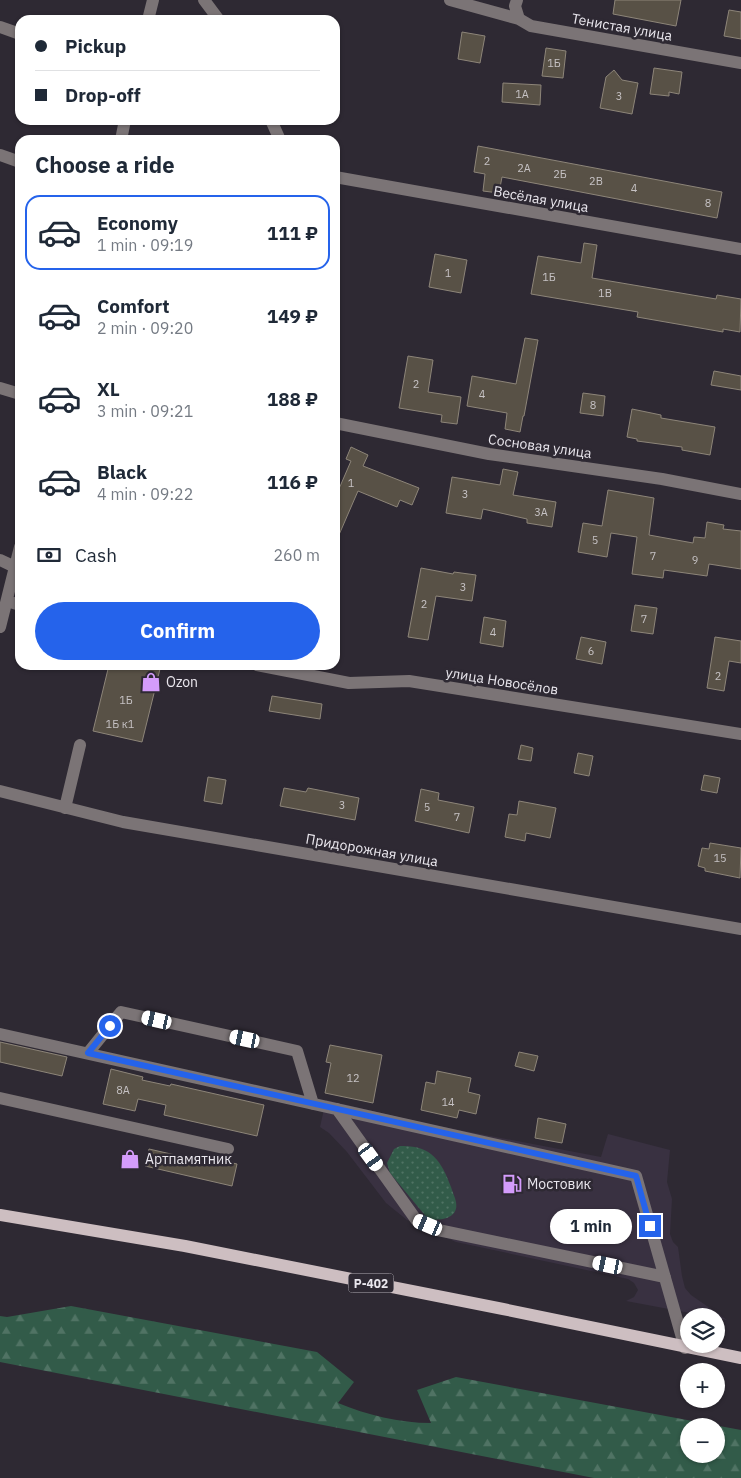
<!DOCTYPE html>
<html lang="en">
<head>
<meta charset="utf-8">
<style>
	body { margin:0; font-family:"IBM Plex Sans",sans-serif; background:#f2f2f3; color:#1f2937; height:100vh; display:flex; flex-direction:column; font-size:19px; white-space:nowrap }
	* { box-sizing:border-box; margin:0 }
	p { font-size:16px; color:#747a83 }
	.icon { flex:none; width:28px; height:28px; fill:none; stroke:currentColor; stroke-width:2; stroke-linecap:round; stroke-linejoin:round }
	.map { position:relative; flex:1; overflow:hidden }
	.details { position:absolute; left:15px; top:135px; width:325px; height:535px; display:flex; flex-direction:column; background:#fff; border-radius:15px; box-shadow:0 1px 4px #0004 }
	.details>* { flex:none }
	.hud { position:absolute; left:15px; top:15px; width:325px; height:110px; border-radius:15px; box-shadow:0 1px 4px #0004; display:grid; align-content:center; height:110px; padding:0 20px; background:#fff }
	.controls { position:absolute; left:680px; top:1308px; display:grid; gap:10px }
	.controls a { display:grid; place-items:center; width:45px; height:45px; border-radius:50%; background:#fff; box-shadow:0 1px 4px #0004; font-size:25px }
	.end { position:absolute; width:22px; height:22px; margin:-11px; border:6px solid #2563eb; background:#fff; box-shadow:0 0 0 2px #fff }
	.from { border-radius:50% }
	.bubble { position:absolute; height:35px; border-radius:18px; background:#fff; box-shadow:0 1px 4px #0004; font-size:16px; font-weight:800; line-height:35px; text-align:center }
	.car { position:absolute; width:15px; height:30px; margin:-15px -8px; border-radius:6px; box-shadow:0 0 4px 1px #0007; background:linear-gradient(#fff 24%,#345 0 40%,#fff 0 76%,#345 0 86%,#fff 0) }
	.hud b { display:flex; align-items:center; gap:18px; height:48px; font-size:19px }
	.hud b+b { border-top:1px solid #e0e1e3 }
	.hud i { width:12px; height:12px; background:#1f2937 }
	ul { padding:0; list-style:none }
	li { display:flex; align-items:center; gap:15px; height:75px; margin:0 10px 8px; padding:0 10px; border:2px solid transparent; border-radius:15px }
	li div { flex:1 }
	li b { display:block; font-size:19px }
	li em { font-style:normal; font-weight:800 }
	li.on { border-color:#2563eb }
	li>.icon { width:45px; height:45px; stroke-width:1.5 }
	h2 { padding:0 20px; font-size:22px; line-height:60px }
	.pay { display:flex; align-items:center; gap:12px; height:55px; padding:0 20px; font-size:19px }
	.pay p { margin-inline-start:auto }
	.action { display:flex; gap:10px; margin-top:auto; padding:10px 20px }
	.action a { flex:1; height:58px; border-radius:30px; background:#2563eb; color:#fff; font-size:20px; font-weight:800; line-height:58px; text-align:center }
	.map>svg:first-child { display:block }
</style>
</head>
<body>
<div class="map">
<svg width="741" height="1478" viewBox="0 0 741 1478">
	<defs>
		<pattern id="grass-dots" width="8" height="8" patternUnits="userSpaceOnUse" patternTransform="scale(1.25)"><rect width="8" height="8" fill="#325b49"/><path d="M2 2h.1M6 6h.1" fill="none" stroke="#507364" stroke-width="1.8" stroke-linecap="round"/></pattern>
		<pattern id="forest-firs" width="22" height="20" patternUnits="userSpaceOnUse" patternTransform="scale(1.25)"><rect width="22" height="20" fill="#325b49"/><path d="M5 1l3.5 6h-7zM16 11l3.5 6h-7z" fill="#507364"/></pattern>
	</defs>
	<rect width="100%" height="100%" fill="#2e2933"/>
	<!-- built -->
	<path fill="#393141" d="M 326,1100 L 428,1124 L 601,1157 L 608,1134 L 670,1150 L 667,1182 L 672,1199 L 670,1234 L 673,1242 L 678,1247 L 682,1276 L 685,1288 L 691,1295 L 727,1320 L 716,1318 L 716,1316 L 706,1316 L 626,1301 L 634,1297 L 638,1290 L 634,1283 L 628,1279 L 456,1242 L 407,1220 L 386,1203 L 347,1152 L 329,1133 L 320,1127 Z"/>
	<!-- grass -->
	<path fill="url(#grass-dots)" d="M 400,1146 C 431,1145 441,1160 451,1187 C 452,1191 455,1197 456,1202 C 459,1219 440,1221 428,1219 L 390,1173 L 387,1163 L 394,1149 Z"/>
	<!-- forest -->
	<path fill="url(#forest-firs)" fill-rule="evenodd" d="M 71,1306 L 317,1352 L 354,1382 L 338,1403 C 367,1415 399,1423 431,1423 L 417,1390 L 456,1377 L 741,1430 L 741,1478 L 594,1478 L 0,1362 L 0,1316 L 7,1317 ZM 689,1426 L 716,1426 L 716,1454 L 689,1454 Z"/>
	<!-- building -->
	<path fill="#585146" stroke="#8d8579" d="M 615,0 L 681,0 L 676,26 L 613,14 Z
		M 729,10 L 741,12 L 741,39 L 724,36 Z
		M 462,32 L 485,36 L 480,63 L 458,59 Z
		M 546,48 L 566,51 L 563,78 L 542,76 Z
		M 654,68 L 682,72 L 679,94 L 669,92 L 669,96 L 650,94 Z
		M 614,70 L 622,80 L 638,83 L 632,114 L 600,108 L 606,77 Z
		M 503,83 L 541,85 L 540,105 L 502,102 Z
		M 478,146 L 722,192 L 717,218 L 502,177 L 499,193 L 483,191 L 485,174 L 474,172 Z
		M 584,243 L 597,245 L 592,278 L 716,299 L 717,295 L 741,299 L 740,332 L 723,329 L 723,332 L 637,317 L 638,312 L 531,294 L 538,256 L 581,263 Z
		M 435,254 L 467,260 L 461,293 L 429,287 Z
		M 525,338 L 538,340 L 524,416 L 523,416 L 520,432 L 505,429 L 507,413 L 467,406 L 472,376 L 516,384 Z
		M 408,356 L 433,360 L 428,392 L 461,397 L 457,424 L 441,422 L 442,415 L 399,408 Z
		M 714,371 L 741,376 L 741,390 L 711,385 Z
		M 583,393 L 605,396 L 603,416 L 580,413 Z
		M 632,409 L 661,415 L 661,418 L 715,427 L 710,455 L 682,450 L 682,447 L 637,441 L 637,439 L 627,437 Z
		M 351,447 L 368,455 L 363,466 L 419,488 L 412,505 L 400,500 L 397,507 L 358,491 L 335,544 L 335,498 L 351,461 L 346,459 Z
		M 503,469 L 518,472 L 513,495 L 556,502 L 552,527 L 527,523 L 527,519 L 483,509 L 481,519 L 446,513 L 452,477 L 500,485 Z
		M 608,490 L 654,498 L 649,535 L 693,543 L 694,537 L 705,538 L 707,522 L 724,525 L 723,529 L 741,531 L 741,569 L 709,564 L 707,576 L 664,570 L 663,578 L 632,574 L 637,537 L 611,533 L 607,557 L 578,552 L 583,523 L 602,526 Z
		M 421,568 L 453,574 L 454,572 L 476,575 L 472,601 L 436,596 L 428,640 L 408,637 Z
		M 635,605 L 657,608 L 653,634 L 631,631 Z
		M 484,617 L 506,621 L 503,647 L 480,643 Z
		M 581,637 L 606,642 L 602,664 L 576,659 Z
		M 715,637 L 741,641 L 741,663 L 729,661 L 724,691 L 707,688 Z
		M 109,665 L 143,665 L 160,669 L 142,742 L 93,731 Z
		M 272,696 L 322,704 L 320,719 L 269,711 Z
		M 521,745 L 533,748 L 531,761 L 518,759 Z
		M 578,753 L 593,756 L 589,776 L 574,773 Z
		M 704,775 L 720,778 L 717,793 L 701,790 Z
		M 208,777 L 226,780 L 222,804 L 204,801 Z
		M 284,788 L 306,792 L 308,788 L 359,798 L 355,820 L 280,806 Z
		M 421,789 L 439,793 L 438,800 L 474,807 L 469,833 L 415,821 Z
		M 519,801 L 556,808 L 550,838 L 526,833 L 525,841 L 505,837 L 509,814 L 517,815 Z
		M 710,843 L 741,848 L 740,878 L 705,871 L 705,868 L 698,866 L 702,848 L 709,849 Z
		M 0,1042 L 67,1057 L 62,1076 L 0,1062 Z
		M 330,1045 L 382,1055 L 373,1103 L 325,1093 L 331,1063 L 326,1062 Z
		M 519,1052 L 538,1056 L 534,1071 L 515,1066 Z
		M 111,1069 L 143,1077 L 142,1080 L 170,1086 L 171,1084 L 264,1105 L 257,1136 L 164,1115 L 166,1105 L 138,1099 L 135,1111 L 103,1104 Z
		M 437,1071 L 471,1078 L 468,1092 L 480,1095 L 476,1114 L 459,1110 L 457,1118 L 421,1110 L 426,1082 L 435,1084 Z
		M 538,1118 L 566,1124 L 562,1143 L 535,1138 Z
		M 149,1149 L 206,1162 L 207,1157 L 237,1164 L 232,1186 L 145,1166 Z"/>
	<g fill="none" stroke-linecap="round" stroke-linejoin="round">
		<!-- minor -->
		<path stroke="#7b7476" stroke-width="12" d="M 204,0 L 219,20
			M 450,0 L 519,19
			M 517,0 L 515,6 L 519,19 L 531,26 L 741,63
			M 148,20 L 153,0
			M 0,27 L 20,34
			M 271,120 L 280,140
			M 121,140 L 125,120
			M 0,155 L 20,162
			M 335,177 L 741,249
			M 0,388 L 20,394
			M 335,423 L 489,454 L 662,479 L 741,494
			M 0,560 L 15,567
			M 7,601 L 20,605
			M 0,627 L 20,547
			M 257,665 L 349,683 L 409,681 L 741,734
			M 0,791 L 123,822 L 741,929
			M 65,808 L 80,745
			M 0,1034 L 636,1176 L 685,1348
			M 88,1053 L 121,1012 L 297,1051 L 313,1104
			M 0,1098 L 228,1149
			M 337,1109 L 417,1221 L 438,1230 L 665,1277"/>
		<!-- major -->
		<path stroke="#cdbec1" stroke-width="12" d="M 0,1215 L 185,1246 L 503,1309 L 741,1358"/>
	</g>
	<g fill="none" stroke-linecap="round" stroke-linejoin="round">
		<!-- route -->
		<path stroke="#2563eb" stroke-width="6" d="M 110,1026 L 88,1053 L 636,1176 L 650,1226"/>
	</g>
	<!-- icons -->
	<defs>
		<symbol id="shop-bare" viewBox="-9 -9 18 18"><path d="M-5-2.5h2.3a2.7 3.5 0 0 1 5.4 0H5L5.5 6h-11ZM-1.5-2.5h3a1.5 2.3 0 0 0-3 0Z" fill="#d49cfb" stroke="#2e2933" stroke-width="2.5" paint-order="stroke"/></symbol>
		<symbol id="fuel-bare" viewBox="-9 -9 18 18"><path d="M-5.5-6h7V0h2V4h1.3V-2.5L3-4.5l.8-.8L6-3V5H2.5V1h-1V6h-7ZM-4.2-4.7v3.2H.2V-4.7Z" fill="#d49cfb" stroke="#2e2933" stroke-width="2.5" paint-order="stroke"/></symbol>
	</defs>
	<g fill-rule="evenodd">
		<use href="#shop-bare" x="137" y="668" width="28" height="28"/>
		<use href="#shop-bare" x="116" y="1145" width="28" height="28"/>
		<use href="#fuel-bare" x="498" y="1170" width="28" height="28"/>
	</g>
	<g text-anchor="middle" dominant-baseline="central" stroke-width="5" stroke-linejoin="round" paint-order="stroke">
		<!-- number labels -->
		<g font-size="11" fill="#c6c2c4">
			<text x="554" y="63">1Б</text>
			<text x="522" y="94">1А</text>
			<text x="619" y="96">3</text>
			<text x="487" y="161">2</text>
			<text x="524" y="168">2А</text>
			<text x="560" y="174">2Б</text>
			<text x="596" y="181">2В</text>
			<text x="634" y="188">4</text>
			<text x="708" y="203">8</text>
			<text x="448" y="273">1</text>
			<text x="549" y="277">1Б</text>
			<text x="605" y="293">1В</text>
			<text x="416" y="384">2</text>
			<text x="482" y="394">4</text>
			<text x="593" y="405">8</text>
			<text x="351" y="483">1</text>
			<text x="465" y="494">3</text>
			<text x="541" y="512">3А</text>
			<text x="595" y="540">5</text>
			<text x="653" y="556">7</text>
			<text x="695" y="560">9</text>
			<text x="463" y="587">3</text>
			<text x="424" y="604">2</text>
			<text x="644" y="619">7</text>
			<text x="493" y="632">4</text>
			<text x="591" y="651">6</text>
			<text x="718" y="676">2</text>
			<text x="126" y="700">1Б</text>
			<text x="120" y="724">1Б к1</text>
			<text x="342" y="805">3</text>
			<text x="427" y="807">5</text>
			<text x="457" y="817">7</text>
			<text x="720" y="858">15</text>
			<text x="353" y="1078">12</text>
			<text x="123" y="1090">8А</text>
			<text x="448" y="1102">14</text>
		</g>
		<!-- shield labels -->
		<rect fill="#2e2933" stroke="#b2aeb6" stroke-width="1" x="348.5" y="1273.5" width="45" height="19" rx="4"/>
		<g font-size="12" font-weight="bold" fill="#eae7ee">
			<text x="371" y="1283">Р-402</text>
		</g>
		<!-- street labels -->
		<g font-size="14" fill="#eae7ee" stroke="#2e2933">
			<text transform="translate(622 27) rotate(10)">Тенистая улица</text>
			<text transform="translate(541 199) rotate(10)">Весёлая улица</text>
			<text transform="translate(540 446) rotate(8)">Сосновая улица</text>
			<text transform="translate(502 681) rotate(9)">улица Новосёлов</text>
			<text transform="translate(372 850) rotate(10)">Придорожная улица</text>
		</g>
		<!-- poi labels -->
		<g font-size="14" fill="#eae7ee" stroke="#2e2933" text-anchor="start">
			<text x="166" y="682">Ozon</text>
			<text x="145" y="1159">Артпамятник</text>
			<text x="527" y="1184">Мостовик</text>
		</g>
	</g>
</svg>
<div class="controls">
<a><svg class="icon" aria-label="layers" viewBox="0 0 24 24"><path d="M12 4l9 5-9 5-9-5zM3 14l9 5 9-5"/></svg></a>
<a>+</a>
<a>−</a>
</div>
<i class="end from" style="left:110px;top:1026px"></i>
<i class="end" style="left:650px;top:1226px"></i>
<div class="bubble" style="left:550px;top:1209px;width:82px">1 min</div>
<i class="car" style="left:157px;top:1020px;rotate:283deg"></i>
<i class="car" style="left:245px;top:1039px;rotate:282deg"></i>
<i class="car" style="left:371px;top:1157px;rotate:144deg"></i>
<i class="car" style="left:428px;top:1225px;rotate:293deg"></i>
<i class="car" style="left:608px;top:1265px;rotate:282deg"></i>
<div class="hud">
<b><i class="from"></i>Pickup</b>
<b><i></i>Drop-off</b>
</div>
<section class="details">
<h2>Choose a ride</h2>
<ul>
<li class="on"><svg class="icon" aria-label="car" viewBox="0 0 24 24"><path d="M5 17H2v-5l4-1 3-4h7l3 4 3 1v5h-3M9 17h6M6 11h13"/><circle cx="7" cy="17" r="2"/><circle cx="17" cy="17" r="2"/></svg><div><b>Economy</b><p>1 min · 09:19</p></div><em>111 ₽</em></li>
<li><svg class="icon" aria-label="car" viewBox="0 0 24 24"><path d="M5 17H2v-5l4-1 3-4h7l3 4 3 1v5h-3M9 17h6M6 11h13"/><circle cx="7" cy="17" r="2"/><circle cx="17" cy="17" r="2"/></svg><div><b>Comfort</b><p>2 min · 09:20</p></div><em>149 ₽</em></li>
<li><svg class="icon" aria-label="car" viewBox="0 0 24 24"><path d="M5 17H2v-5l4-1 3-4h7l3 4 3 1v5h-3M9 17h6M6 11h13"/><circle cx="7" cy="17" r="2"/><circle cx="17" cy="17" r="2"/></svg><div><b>XL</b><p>3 min · 09:21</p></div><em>188 ₽</em></li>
<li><svg class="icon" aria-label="car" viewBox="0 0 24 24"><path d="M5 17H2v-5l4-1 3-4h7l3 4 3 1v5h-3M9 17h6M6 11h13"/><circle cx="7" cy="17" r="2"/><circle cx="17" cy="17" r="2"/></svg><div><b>Black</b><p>4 min · 09:22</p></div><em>116 ₽</em></li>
</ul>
<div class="pay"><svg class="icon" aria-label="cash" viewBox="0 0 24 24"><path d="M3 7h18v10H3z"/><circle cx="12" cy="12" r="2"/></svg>Cash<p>260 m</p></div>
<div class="action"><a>Confirm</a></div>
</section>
</div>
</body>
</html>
